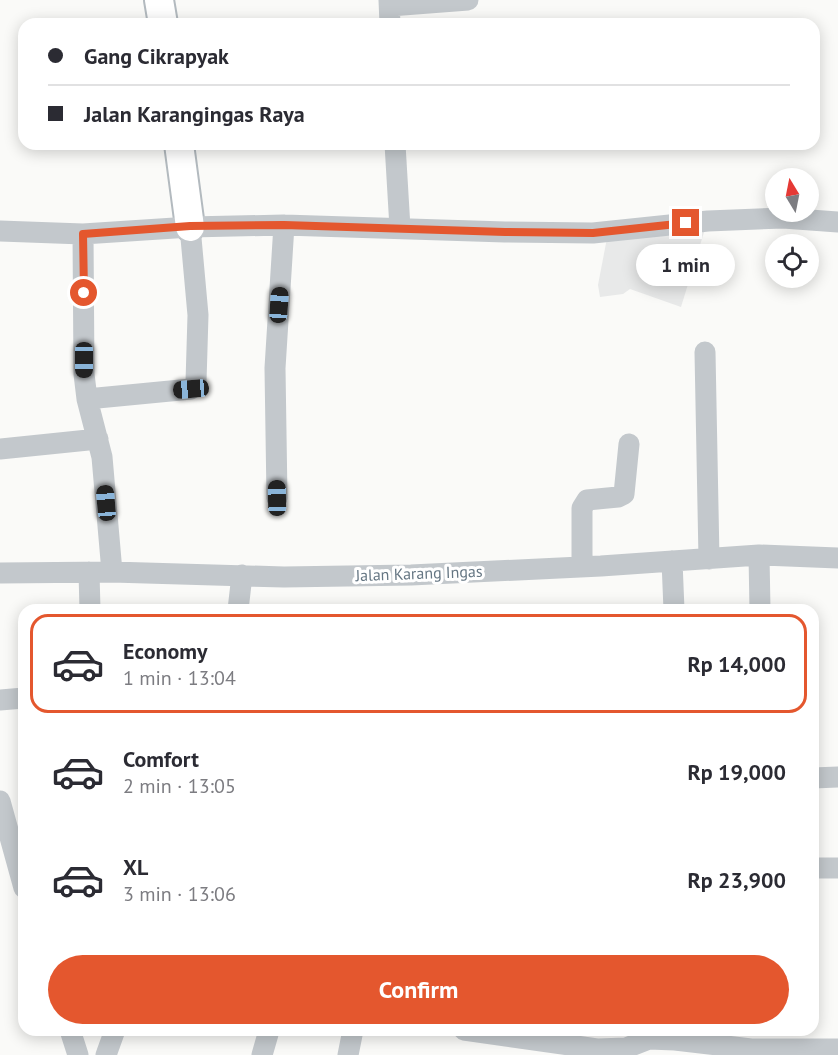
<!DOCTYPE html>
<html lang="en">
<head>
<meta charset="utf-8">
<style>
	body { margin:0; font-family:"PT Sans",sans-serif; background:#f7f7f7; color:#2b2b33; height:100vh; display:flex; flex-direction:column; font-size:22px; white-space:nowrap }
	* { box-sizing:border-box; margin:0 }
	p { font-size:20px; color:#7c7c81 }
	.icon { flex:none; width:33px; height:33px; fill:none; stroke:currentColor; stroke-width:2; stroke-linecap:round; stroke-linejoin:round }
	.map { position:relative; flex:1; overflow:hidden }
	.details { position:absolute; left:18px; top:604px; width:801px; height:432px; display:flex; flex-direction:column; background:#fff; border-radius:18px; box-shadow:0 3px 15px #0003 }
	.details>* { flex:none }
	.top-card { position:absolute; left:18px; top:18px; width:802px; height:132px; border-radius:18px; box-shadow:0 3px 15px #0003; display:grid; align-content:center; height:132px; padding:0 30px; background:#fff }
	.needle { width:39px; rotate:350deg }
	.tools { position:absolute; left:765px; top:168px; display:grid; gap:12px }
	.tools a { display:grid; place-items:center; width:54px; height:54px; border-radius:50%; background:#fff; box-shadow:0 3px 15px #0003; font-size:30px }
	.end { position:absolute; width:27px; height:27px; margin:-14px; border:8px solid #e4572e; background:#fff; box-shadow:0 0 0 3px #fff }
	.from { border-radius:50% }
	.bubble { position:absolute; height:42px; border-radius:21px; background:#fff; box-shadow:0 3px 15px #0003; font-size:20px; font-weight:700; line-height:42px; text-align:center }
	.car { position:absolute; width:18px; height:36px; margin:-18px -9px; border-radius:8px; box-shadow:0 0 4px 2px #0007; background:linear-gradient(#222 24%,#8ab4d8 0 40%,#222 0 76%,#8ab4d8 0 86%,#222 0) }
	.top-card b { display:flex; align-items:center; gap:21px; height:57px; font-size:22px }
	.top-card b+b { border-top:2px solid #e1e1e2 }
	.top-card i { width:15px; height:15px; background:#2b2b33 }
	ul { padding:10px 0 0; list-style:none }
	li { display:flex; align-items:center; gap:18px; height:99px; margin:0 12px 9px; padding:0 18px; border:3px solid transparent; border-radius:18px }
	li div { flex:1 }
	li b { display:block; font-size:22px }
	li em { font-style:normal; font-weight:700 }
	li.selected { border-color:#e4572e }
	li>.icon { width:54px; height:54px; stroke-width:1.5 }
	.cta { display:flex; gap:12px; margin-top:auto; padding:12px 30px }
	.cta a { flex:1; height:69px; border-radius:36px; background:#e4572e; color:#fff; font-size:24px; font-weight:700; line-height:69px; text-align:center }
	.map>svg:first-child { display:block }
</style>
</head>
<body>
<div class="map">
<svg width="838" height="1055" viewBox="0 0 838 1055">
	<rect width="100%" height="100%" fill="#fafaf8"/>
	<!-- built -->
	<path fill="#e8e9e9" d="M 705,229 L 681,307 L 630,289 L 623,294 L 600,297 L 598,285 L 607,238 Z"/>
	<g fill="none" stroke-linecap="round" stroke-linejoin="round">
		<defs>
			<path id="secondary" d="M 159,0 L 163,24
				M 179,144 L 190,227"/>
		</defs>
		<!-- secondary casing -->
		<use href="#secondary" stroke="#b3babf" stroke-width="32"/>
		<!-- street -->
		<path stroke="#c3c8cc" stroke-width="21" d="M 389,0 L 390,24
			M 390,6 L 468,0
			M 395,144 L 400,228
			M 0,231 L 83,234 L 190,227 L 284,225 L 505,232 L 593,233 L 708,221 L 783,218 L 838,222
			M 83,234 L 84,374 L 87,399 L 102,457 L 112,572
			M 705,352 L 709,559
			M 87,399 L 191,389 L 196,382 L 198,315 L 190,227
			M 0,449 L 98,439
			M 277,498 L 275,368 L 284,225
			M 759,555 L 760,610
			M 672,561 L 674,610
			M 582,567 L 582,508 L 587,500 L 618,497 L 624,494 L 629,444
			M 89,572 L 90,610
			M 0,573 L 112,572 L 284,577 L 411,575 L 601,566 L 759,555 L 838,558
			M 238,610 L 242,575
			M 0,700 L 24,698
			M 813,778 L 838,777
			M 0,801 L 24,888
			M 813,868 L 838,868
			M 70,1030 L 78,1055
			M 464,1030 L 597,1049 L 626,1048 L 649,1039 L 675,1040 L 751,1049 L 838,1049
			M 106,1055 L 115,1030
			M 262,1055 L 268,1034
			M 348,1055 L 353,1030"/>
		<!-- secondary -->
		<use href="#secondary" stroke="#fff" stroke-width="28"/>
	</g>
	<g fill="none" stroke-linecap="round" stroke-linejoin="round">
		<!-- route -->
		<path stroke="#e4572e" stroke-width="8" d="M 84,293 L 83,234 L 190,226 L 284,225 L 505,232 L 593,233 L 686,223"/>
	</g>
	<g text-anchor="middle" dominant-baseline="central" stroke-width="6" stroke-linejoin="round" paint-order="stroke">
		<!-- street labels -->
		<g font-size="16" fill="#657683" stroke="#fff">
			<text transform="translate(419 573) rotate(-2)">Jalan Karang Ingas</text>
		</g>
	</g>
</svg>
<div class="tools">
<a><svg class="needle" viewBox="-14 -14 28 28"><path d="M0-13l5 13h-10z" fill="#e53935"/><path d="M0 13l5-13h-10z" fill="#7c7c81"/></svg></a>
<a><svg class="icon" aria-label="locate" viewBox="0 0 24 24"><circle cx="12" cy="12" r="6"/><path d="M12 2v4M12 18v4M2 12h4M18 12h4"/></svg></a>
</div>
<i class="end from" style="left:84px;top:293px"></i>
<i class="end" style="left:686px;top:223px"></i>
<div class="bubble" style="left:636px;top:244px;width:99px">1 min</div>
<i class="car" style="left:279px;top:305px;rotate:4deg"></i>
<i class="car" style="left:84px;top:360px;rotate:180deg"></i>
<i class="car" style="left:191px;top:389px;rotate:265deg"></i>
<i class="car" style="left:277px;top:498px;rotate:359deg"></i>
<i class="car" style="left:106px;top:503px;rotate:355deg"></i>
<div class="top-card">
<b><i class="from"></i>Gang Cikrapyak</b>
<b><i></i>Jalan Karangingas Raya</b>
</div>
<section class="details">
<ul>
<li class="selected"><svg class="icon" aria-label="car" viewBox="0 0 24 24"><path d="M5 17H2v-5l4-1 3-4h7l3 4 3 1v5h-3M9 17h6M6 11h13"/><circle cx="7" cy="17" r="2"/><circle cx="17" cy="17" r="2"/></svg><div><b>Economy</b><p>1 min · 13:04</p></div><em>Rp 14,000</em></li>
<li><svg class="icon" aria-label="car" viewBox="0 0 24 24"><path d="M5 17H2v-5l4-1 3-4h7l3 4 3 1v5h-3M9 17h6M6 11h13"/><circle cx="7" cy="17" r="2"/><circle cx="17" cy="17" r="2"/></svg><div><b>Comfort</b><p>2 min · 13:05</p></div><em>Rp 19,000</em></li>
<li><svg class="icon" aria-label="car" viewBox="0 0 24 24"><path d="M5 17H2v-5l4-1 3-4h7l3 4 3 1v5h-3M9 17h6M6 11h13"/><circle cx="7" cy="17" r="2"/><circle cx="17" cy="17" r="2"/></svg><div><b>XL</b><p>3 min · 13:06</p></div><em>Rp 23,900</em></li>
</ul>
<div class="cta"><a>Confirm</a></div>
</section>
</div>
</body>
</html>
